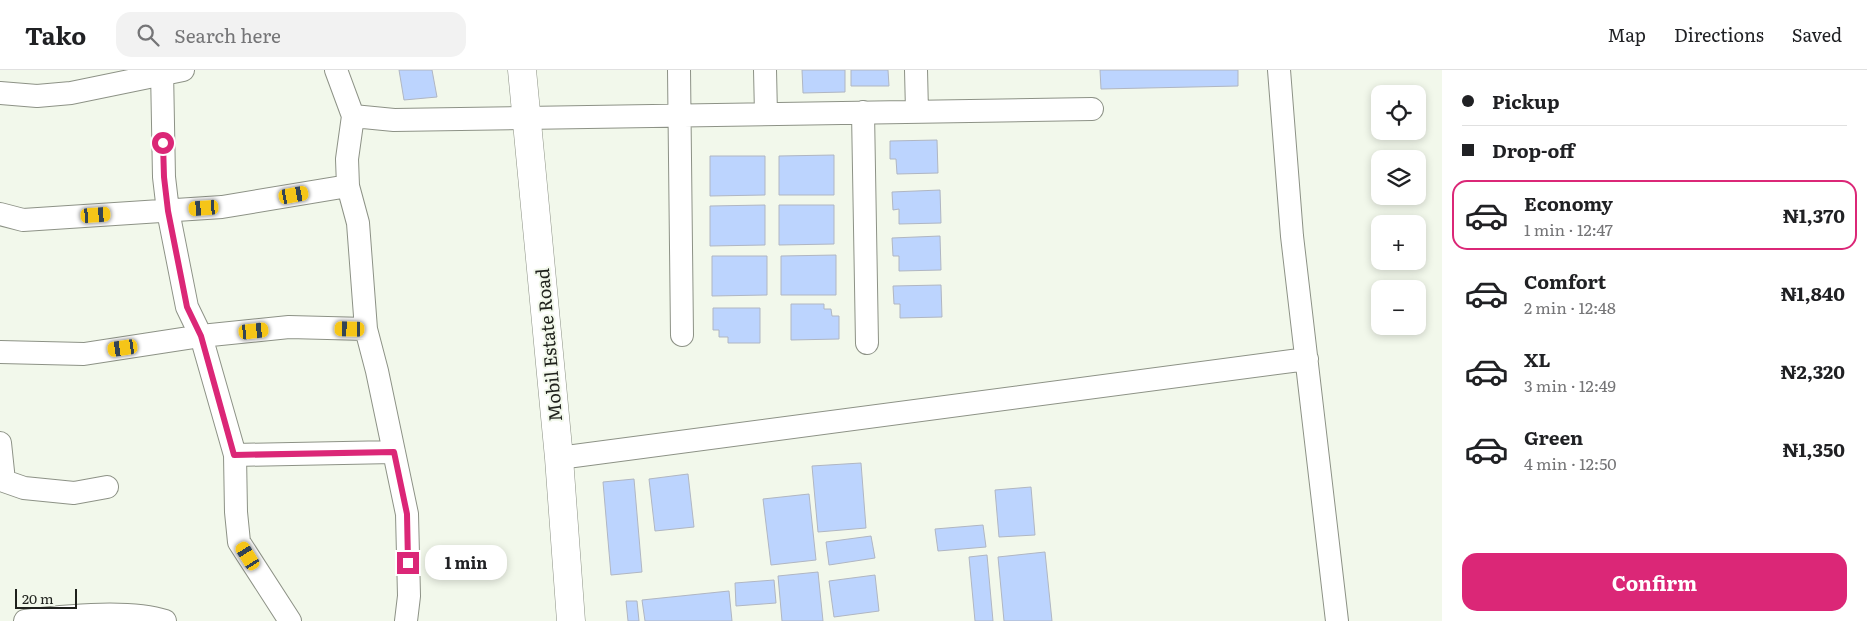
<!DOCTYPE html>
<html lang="en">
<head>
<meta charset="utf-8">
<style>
	body { margin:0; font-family:Literata,serif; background:#f2f2f2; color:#202124; height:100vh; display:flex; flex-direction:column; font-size:19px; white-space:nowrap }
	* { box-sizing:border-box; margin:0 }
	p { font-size:16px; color:#757577 }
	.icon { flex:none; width:28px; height:28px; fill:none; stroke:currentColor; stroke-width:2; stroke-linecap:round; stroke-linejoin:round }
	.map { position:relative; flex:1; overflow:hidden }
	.sheet { display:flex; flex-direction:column; background:#fff; width:425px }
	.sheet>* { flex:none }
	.banner { display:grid; align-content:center; height:110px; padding:0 20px; background:#fff }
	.fabs { position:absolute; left:1371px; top:15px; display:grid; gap:10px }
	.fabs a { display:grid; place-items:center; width:55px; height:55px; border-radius:10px; background:#fff; box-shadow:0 2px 8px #0003; font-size:25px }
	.scale { position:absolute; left:15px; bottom:12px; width:62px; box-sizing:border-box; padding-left:5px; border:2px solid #1f211c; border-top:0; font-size:14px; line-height:18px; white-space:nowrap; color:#1f211c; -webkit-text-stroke:4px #f2f8eb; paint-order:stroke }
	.end { position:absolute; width:22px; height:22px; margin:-11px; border:6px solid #db2777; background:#fff; box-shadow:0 0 0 2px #fff }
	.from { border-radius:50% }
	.bubble { position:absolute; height:35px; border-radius:15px; background:#fff; box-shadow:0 2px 8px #0003; font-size:16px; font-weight:700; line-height:35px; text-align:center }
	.car { position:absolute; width:15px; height:30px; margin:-15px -8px; border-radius:6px; box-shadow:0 0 4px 1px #0007; background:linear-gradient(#f5c518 24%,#345 0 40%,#f5c518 0 76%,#345 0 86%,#f5c518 0) }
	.banner b { display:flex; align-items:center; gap:18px; height:48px; font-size:19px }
	.banner b+b { border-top:1px solid #e0e0e0 }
	.banner i { width:12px; height:12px; background:#202124 }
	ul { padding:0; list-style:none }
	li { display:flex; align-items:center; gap:15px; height:70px; margin:0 10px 8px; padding:0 10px; border:2px solid transparent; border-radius:15px }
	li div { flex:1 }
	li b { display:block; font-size:19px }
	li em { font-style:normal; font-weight:700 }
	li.active { border-color:#db2777 }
	li>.icon { width:45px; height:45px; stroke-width:1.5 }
	.primary-button { display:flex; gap:10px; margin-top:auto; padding:10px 20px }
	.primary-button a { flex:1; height:58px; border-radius:15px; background:#db2777; color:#fff; font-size:20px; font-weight:700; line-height:58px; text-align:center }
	header { display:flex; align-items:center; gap:30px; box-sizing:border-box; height:70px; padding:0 25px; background:#fff; border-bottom:1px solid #e0e0e0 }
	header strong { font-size:24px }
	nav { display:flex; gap:28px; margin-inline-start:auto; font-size:18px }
	.search { width:350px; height:45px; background:#f2f2f2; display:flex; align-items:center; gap:12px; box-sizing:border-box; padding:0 18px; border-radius:15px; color:#757577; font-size:19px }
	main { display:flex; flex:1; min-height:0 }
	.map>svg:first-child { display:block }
</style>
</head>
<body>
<header>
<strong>Tako</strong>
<div class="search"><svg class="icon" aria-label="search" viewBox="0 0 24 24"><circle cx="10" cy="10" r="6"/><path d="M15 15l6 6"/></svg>Search here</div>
<nav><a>Map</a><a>Directions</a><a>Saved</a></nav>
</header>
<main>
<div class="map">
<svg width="1442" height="551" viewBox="0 0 1442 551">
	<rect width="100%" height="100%" fill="#f2f8eb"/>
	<!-- building -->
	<path fill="#bcd4fe" stroke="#b0b6c2" d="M 399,0 L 432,0 L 437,27 L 404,30 Z
		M 802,0 L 845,0 L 845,22 L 803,23 Z
		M 851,0 L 888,0 L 889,16 L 851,16 Z
		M 1100,0 L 1238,0 L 1238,16 L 1101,19 Z
		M 937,70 L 938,103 L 897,104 L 896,89 L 890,89 L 890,71 Z
		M 834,85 L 834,125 L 779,125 L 779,86 Z
		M 710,86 L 765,86 L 765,125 L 710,126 Z
		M 940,120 L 941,153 L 899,154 L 899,139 L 893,140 L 892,122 Z
		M 765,135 L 765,175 L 710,176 L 710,136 Z
		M 779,135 L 834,135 L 834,174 L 779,175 Z
		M 940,166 L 941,200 L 899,201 L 899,186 L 893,186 L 892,168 Z
		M 836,185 L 836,225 L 781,225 L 781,186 Z
		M 712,186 L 767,186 L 767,225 L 712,226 Z
		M 941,215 L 942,247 L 900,248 L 900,234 L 894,234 L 893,216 Z
		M 791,234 L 824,234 L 824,239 L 831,239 L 832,246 L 839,246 L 839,269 L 791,270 Z
		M 713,238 L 760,238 L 760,273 L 728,273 L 728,267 L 719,267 L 719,260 L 713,260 Z
		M 861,393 L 866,458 L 818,462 L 812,396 Z
		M 688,404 L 694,457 L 655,461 L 649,409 Z
		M 634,409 L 642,502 L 611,505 L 603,412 Z
		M 1031,417 L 1035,465 L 999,467 L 995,420 Z
		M 809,424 L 816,490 L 771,495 L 763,429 Z
		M 983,455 L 986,477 L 938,481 L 935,459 Z
		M 871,466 L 875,488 L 829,495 L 826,472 Z
		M 1045,482 L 1052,551 L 1004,551 L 998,487 Z
		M 987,485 L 993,551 L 975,551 L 969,487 Z
		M 818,502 L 823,551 L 782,551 L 778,506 Z
		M 875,505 L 879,541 L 834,547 L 829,511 Z
		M 774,510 L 776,533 L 736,536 L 735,513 Z
		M 729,521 L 732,551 L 645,551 L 642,530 Z
		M 626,531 L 637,531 L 639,551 L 628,551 Z"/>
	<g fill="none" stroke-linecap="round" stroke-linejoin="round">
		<defs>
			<path id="minor" d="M 162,0 L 164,107 L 168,141 L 187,237 L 201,266 L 235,385 L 236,442 L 239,472 L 290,551
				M 336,0 L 353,46 L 394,50 L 1092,39
				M 679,0 L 682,265
				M 765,0 L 766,44
				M 916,0 L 917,41
				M 1279,0 L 1292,166 L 1337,551
				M 0,23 L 37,26 L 71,23 L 183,0
				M 863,42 L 867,273
				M 348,116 L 358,153 L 366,259 L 377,301 L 407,444 L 409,526 L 406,551
				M 0,144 L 23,150 L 222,137 L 348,116 L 347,89 L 353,46
				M 0,282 L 84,284 L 201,266 L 289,257 L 366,259
				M 0,373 L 4,411 L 24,418 L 74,423 L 107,417
				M 235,385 L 394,382
				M 559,388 L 1307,289
				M 25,551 C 63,546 129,539 165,551"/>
			<path id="major" d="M 522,0 L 559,388 L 571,551"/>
		</defs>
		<!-- minor casing -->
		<use href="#minor" stroke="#8d9286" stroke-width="24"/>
		<!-- major casing -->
		<use href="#major" stroke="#8d9286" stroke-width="29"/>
		<!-- minor -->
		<use href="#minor" stroke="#fff" stroke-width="22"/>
		<!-- major -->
		<use href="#major" stroke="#fff" stroke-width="28"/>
	</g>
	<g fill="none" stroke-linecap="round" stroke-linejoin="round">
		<!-- route -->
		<path stroke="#db2777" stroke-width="6" d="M 163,73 L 164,107 L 168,141 L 187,237 L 201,266 L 234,385 L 394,382 L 407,444 L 408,493"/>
	</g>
	<g text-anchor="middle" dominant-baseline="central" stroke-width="4" stroke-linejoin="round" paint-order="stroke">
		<!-- street labels -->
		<g font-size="18" fill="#1f211c" stroke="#f2f8eb">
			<text transform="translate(548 275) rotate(-95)">Mobil Estate Road</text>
		</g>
	</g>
</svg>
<div class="fabs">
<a><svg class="icon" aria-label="locate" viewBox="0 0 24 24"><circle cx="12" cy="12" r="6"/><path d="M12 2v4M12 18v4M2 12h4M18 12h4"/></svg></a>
<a><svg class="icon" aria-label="layers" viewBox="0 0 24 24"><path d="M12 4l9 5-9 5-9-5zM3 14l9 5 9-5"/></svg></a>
<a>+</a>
<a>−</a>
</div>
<div class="scale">20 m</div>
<i class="end from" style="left:163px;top:73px"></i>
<i class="end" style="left:408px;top:493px"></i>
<div class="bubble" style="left:425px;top:475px;width:82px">1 min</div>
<i class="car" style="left:294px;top:125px;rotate:80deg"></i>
<i class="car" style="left:204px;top:138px;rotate:266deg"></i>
<i class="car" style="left:96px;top:145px;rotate:86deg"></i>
<i class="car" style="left:350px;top:259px;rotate:271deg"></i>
<i class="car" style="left:254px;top:261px;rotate:84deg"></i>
<i class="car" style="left:123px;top:278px;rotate:262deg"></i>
<i class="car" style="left:248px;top:486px;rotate:328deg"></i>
</div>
<section class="sheet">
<div class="banner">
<b><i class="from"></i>Pickup</b>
<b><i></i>Drop-off</b>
</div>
<ul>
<li class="active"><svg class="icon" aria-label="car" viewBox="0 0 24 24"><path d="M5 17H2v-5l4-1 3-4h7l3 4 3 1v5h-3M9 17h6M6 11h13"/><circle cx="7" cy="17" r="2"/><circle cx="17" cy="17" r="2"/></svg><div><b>Economy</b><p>1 min · 12:47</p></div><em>₦1,370</em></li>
<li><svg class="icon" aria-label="car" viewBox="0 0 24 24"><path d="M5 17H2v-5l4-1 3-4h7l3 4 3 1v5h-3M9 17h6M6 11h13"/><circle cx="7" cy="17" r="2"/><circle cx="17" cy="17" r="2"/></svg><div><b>Comfort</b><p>2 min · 12:48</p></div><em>₦1,840</em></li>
<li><svg class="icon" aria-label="car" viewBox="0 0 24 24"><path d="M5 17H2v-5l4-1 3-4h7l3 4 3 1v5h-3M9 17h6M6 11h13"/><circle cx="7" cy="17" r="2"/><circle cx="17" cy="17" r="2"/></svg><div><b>XL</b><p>3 min · 12:49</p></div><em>₦2,320</em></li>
<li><svg class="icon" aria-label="car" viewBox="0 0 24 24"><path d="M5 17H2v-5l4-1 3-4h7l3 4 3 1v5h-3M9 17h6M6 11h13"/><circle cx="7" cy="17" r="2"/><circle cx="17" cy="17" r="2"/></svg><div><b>Green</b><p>4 min · 12:50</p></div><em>₦1,350</em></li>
</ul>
<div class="primary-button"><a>Confirm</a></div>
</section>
</main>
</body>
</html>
